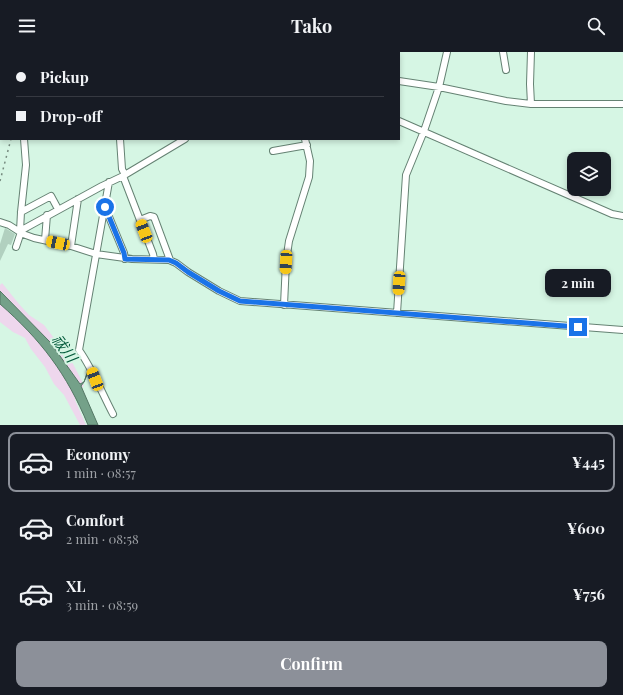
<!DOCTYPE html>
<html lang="en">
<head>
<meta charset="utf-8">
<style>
	body { margin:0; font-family:"Playfair Display","Noto Sans JP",serif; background:#20242c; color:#f1f3f6; height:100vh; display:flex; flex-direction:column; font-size:15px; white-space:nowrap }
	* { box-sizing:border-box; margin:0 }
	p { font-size:13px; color:#9ea1a6 }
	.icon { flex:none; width:22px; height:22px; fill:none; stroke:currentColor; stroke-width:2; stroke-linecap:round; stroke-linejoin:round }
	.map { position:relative; height:373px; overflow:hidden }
	.sheet { display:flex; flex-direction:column; background:#171b24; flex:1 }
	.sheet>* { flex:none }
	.guide { position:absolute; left:0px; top:0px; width:400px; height:88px; box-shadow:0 2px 6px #0003; display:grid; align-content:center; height:88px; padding:0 16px; background:#171b24 }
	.tools { position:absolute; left:567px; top:100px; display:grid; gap:8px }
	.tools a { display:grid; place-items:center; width:44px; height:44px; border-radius:8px; background:#171b24; box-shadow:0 2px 6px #0003; font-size:20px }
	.end { position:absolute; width:18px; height:18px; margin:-9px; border:5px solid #1a73e8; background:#fff; box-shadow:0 0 0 2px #fff }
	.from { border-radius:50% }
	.bubble { position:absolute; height:28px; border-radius:8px; background:#171b24; box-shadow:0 2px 6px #0003; font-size:13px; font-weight:700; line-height:28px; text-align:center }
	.car { position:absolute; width:12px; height:24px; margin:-12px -6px; border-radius:5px; box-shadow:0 0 3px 1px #0007; background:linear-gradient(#f5c518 24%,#345 0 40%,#f5c518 0 76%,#345 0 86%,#f5c518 0) }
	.guide b { display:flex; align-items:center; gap:14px; height:38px; font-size:15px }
	.guide b+b { border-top:1px solid #363941 }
	.guide i { width:10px; height:10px; background:#f1f3f6 }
	ul { padding:7px 0 0; list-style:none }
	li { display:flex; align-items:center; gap:12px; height:60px; margin:0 8px 6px; padding:0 8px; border:2px solid transparent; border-radius:8px }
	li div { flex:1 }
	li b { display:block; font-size:15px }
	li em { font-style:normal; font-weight:700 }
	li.current { border-color:#8c9099 }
	li>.icon { width:36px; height:36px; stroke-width:1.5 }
	.cta { display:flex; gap:8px; margin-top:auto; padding:8px 16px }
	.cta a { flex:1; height:46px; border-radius:8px; background:#8c9099; color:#fff; font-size:16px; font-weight:700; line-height:46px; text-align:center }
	header { display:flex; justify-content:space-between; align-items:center; height:52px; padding:0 16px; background:#171b24; font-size:18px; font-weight:700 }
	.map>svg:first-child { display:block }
</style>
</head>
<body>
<header><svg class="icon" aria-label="menu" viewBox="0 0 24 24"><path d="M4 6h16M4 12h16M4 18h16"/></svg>Tako<svg class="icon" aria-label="search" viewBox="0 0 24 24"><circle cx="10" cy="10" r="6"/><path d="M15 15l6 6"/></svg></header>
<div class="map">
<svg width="623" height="373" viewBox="0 0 623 373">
	<rect width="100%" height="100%" fill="#d6f6e4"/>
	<!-- green -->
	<path fill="#eed7ed" d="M 2,231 L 19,252 L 29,263 L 44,273 L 72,310 L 84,333 L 75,348 L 86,373 L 80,373 L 64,343 L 54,332 L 45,315 L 31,297 L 25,286 L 13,280 L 0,270 L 0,233 Z"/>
	<!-- water -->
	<path fill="#74a189" stroke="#547765" d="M 0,239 L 50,290 L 80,332 L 84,330 L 88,318 L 89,318 L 84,330 L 81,334 L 98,373 L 88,373 C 67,322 41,288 0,252 Z"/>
	<!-- building -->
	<path fill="#b1d0bf" d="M 5,176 L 15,182 L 11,193 L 8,192 L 0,209 L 0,192 Z"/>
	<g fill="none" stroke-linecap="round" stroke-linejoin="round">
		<defs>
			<path id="minor" d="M 282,0 L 283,1
				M 319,0 L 319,1
				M 503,0 L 506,18
				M 531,0 L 530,32 L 531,52
				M 25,1 L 25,0
				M 41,1 L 41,0
				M 124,1 L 124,0
				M 399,29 L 439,35 L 506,49 L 531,52 L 623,52
				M 399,69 L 612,162 L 623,164
				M 120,87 L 122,117 L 125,123
				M 273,99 L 307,93
				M 123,124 L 153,202 L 154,207
				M 109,130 L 79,298 C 93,318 102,341 113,362
				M 105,155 L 124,201 L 125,207
				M 21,160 L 51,144 L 58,157
				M 140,168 L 150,164 L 154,165 L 170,208
				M 0,170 L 9,173 L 23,182 L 34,186 L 71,194 L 96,202 L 132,207 L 169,208 L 176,211 L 188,220 L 219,239 L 240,249 L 623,278
				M 20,179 L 102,134 L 123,124 L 185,87
				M 20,179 L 21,160 L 26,113 L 24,87
				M 45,188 L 47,163
				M 71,194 L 78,147
				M 16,195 L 21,180
				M 284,253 L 286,210 L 289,189 L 309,125 L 310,109 L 305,87
				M 397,261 L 406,123 L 424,79 L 439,35 L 447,0"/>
		</defs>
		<!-- minor casing -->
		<use href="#minor" stroke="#658273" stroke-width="8"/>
		<!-- minor -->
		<use href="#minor" stroke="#fff" stroke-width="6"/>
		<!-- rail -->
		<path stroke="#758a7e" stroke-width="1.5" stroke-dasharray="2 4" stroke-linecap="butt" d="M 34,1 L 35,0
			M 0,129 L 11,87"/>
	</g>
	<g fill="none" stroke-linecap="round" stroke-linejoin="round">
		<!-- route -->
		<path stroke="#1a73e8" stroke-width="5" d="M 105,155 L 124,201 L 125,207 L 169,208 L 176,211 L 188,220 L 219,239 L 240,249 L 578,275"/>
	</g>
	<g text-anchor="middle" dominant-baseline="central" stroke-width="4" stroke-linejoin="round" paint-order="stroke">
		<!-- water labels -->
		<g font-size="15" font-style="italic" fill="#055b3c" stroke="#d6f6e4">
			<text transform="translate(65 296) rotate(54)">祓川</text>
		</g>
	</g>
</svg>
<div class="tools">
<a><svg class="icon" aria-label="layers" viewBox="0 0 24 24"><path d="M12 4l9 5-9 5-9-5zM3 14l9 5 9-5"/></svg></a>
</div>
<i class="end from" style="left:105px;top:155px"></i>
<i class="end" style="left:578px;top:275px"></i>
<div class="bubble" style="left:545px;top:217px;width:66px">2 min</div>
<i class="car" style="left:144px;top:179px;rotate:339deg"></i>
<i class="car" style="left:58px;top:191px;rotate:282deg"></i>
<i class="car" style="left:286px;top:210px;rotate:183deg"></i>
<i class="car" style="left:399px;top:231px;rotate:184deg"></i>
<i class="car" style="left:95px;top:327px;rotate:339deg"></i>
<div class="guide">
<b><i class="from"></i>Pickup</b>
<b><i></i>Drop-off</b>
</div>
</div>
<section class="sheet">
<ul>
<li class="current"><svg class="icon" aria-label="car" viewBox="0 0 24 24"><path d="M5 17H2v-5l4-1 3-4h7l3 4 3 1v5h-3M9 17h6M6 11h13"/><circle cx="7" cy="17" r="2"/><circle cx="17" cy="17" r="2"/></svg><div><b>Economy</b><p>1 min · 08:57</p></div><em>¥445</em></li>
<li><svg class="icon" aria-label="car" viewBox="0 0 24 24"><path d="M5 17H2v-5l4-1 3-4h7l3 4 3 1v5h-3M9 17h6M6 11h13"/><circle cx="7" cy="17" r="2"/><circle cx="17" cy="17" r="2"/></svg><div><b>Comfort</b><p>2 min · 08:58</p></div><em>¥600</em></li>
<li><svg class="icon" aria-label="car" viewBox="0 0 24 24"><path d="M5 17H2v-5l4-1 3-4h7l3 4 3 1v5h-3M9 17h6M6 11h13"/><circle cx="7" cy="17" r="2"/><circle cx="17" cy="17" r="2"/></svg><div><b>XL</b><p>3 min · 08:59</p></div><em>¥756</em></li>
</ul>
<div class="cta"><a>Confirm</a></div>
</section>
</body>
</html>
